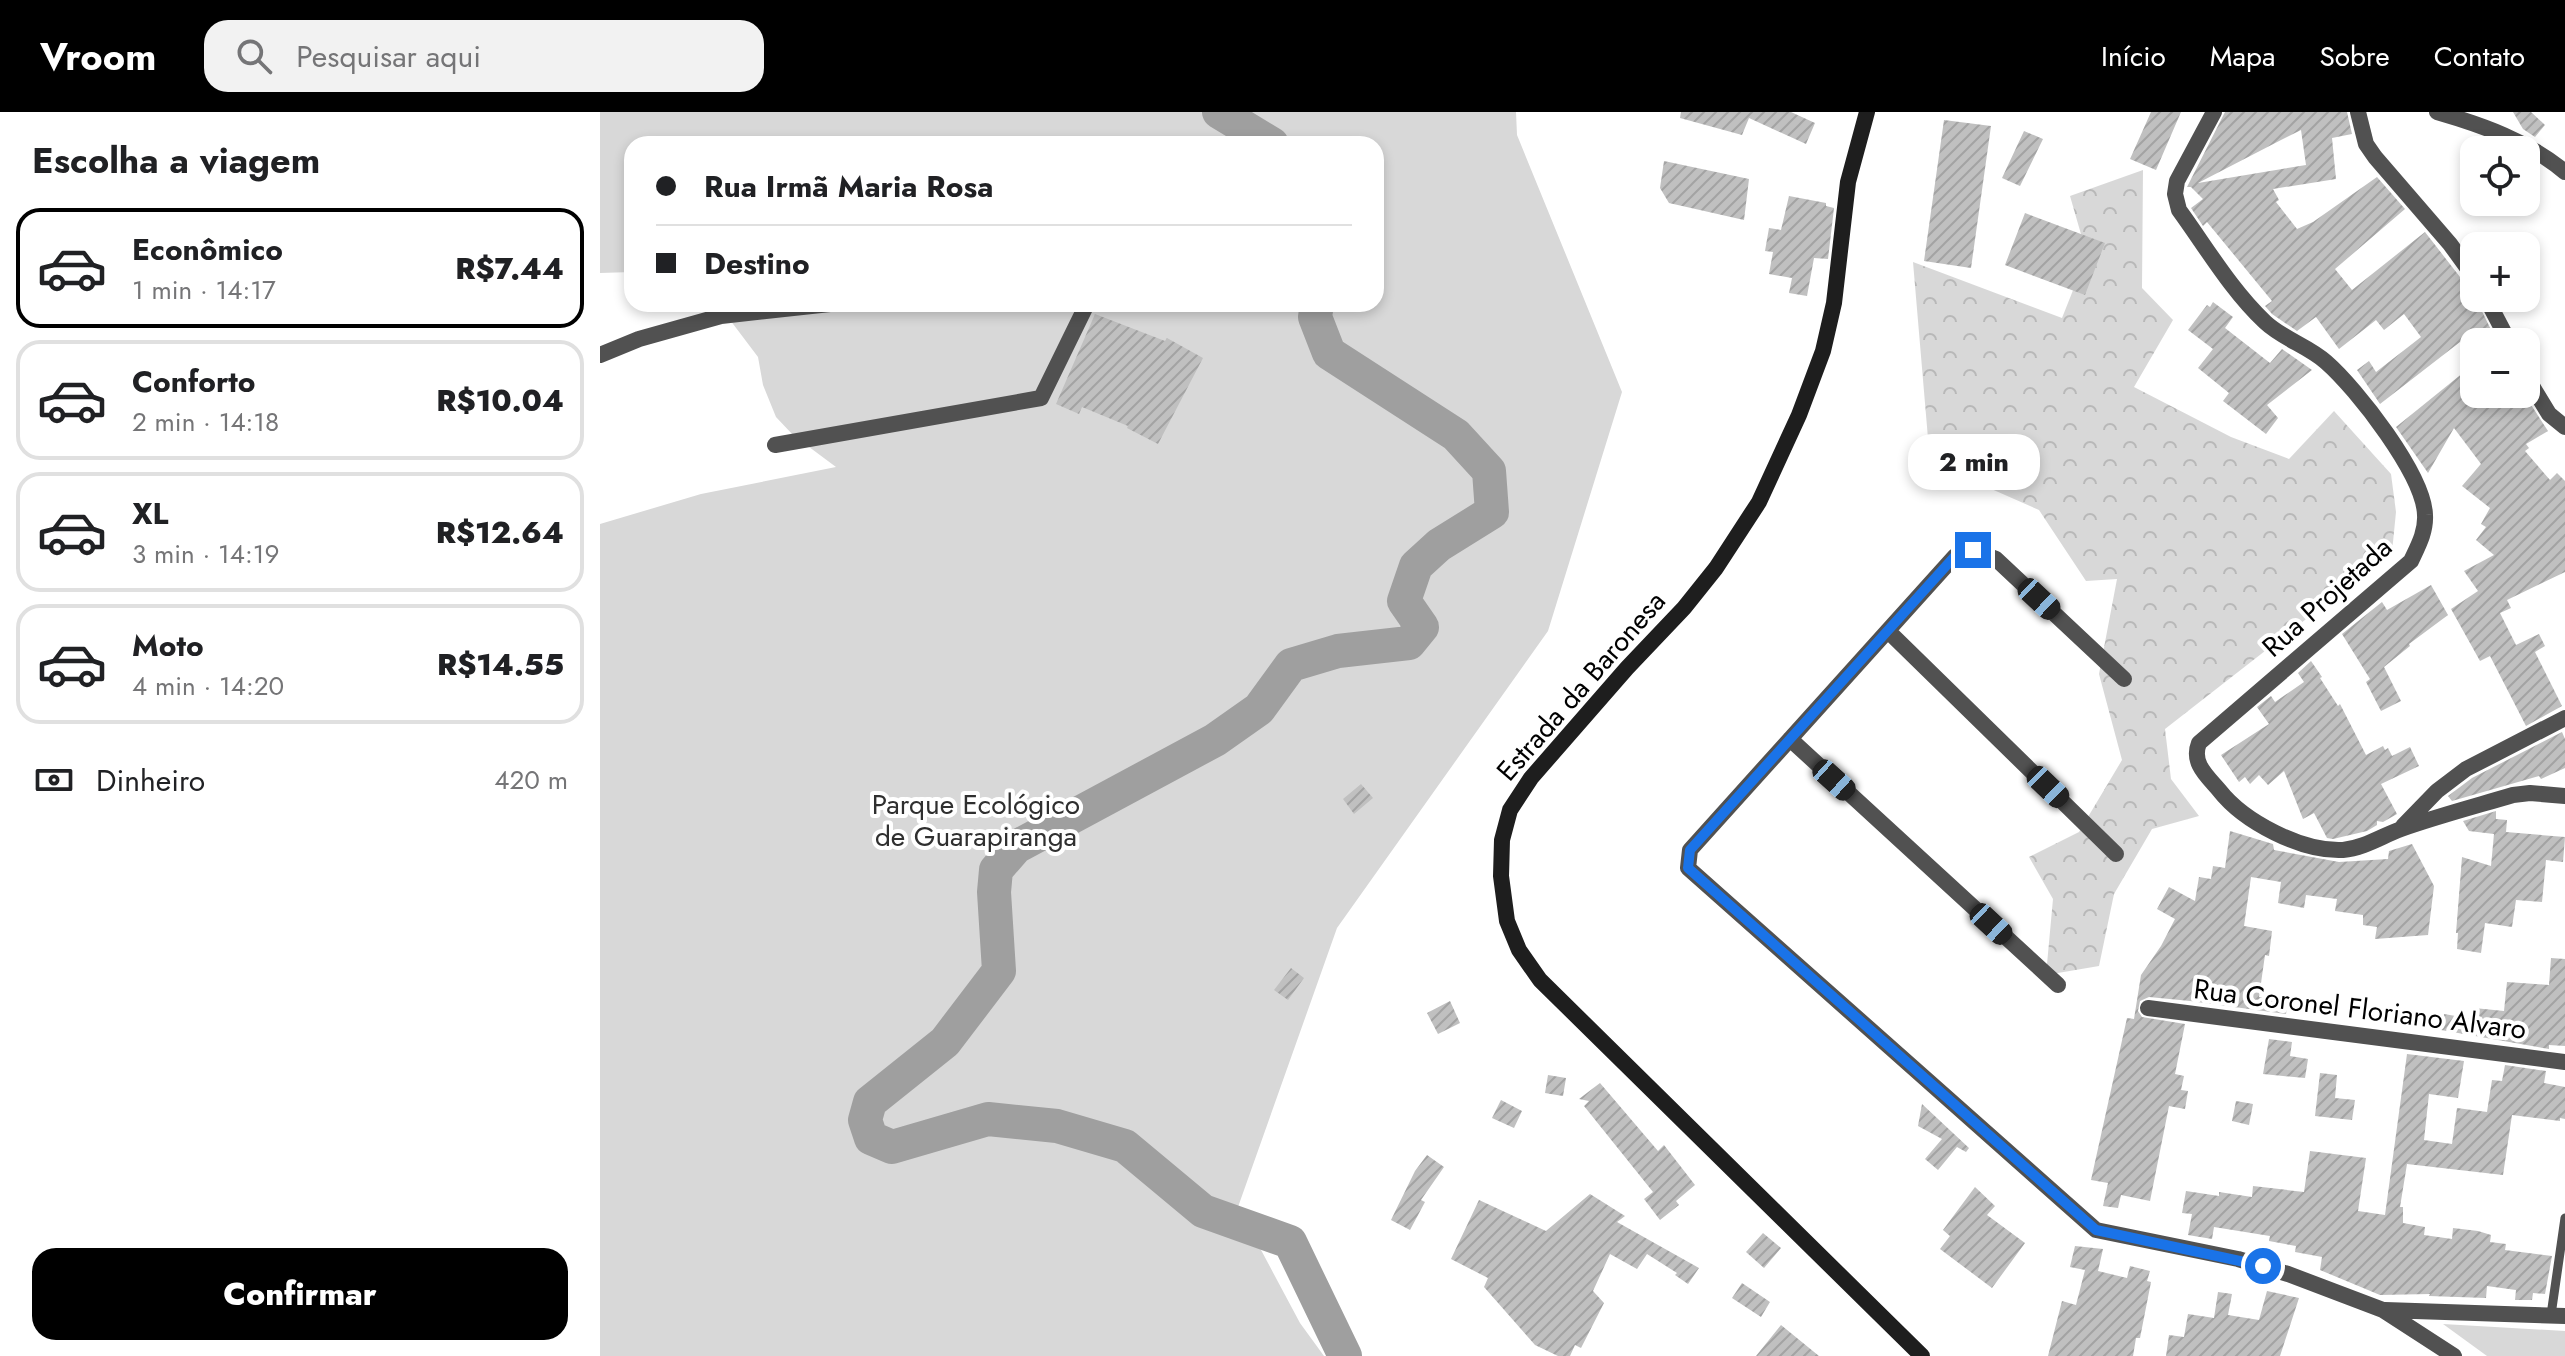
<!DOCTYPE html>
<html lang="pt">
<head>
<meta charset="utf-8">
<style>
	body { margin:0; font-family:Jost,sans-serif; background:#f2f2f2; color:#202124; height:100vh; display:flex; flex-direction:column; font-size:30px; white-space:nowrap }
	* { box-sizing:border-box; margin:0 }
	p { font-size:26px; color:#757577 }
	.icon { flex:none; width:44px; height:44px; fill:none; stroke:currentColor; stroke-width:2; stroke-linecap:round; stroke-linejoin:round }
	.map { position:relative; flex:1; overflow:hidden }
	.panel { display:flex; flex-direction:column; background:#fff; width:600px }
	.panel>* { flex:none }
	.guide { position:absolute; left:24px; top:24px; width:760px; height:176px; border-radius:24px; box-shadow:0 4px 12px #0003; display:grid; align-content:center; height:176px; padding:0 32px; background:#fff }
	.fabs { position:absolute; left:1860px; top:24px; display:grid; gap:16px }
	.fabs a { display:grid; place-items:center; width:80px; height:80px; border-radius:16px; background:#fff; box-shadow:0 4px 12px #0003; font-size:40px }
	.end { position:absolute; width:36px; height:36px; margin:-18px; border:10px solid #1a73e8; background:#fff; box-shadow:0 0 0 4px #fff }
	.from { border-radius:50% }
	.bubble { position:absolute; height:56px; border-radius:24px; background:#fff; box-shadow:0 4px 12px #0003; font-size:26px; font-weight:800; line-height:56px; text-align:center }
	.car { position:absolute; width:24px; height:48px; margin:-24px -12px; border-radius:10px; box-shadow:0 0 6px 2px #0007; background:linear-gradient(#222 24%,#8ab4d8 0 40%,#222 0 76%,#8ab4d8 0 86%,#222 0) }
	.guide b { display:flex; align-items:center; gap:28px; height:76px; font-size:30px }
	.guide b+b { border-top:2px solid #e0e0e0 }
	.guide i { width:20px; height:20px; background:#202124 }
	ul { padding:0; list-style:none }
	li { display:flex; align-items:center; gap:24px; height:120px; margin:0 16px 12px; padding:0 16px; border:4px solid #e0e0e0; border-radius:24px }
	li div { flex:1 }
	li b { display:block; font-size:30px }
	li em { font-style:normal; font-weight:800 }
	li.current { border-color:#000 }
	li>.icon { width:72px; height:72px; stroke-width:1.5 }
	h2 { padding:0 32px; font-size:36px; line-height:96px }
	.pay { display:flex; align-items:center; gap:20px; height:88px; padding:0 32px; font-size:30px }
	.pay p { margin-inline-start:auto }
	.primary-button { display:flex; gap:16px; margin-top:auto; padding:16px 32px }
	.primary-button a { flex:1; height:92px; border-radius:24px; background:#000; color:#fff; font-size:32px; font-weight:800; line-height:92px; text-align:center }
	header { display:flex; align-items:center; gap:48px; box-sizing:border-box; height:112px; padding:0 40px; background:#000; color:#fff }
	header strong { font-size:38px }
	nav { display:flex; gap:44px; margin-inline-start:auto; font-size:28px }
	.search { width:560px; height:72px; background:#f2f2f2; display:flex; align-items:center; gap:20px; box-sizing:border-box; padding:0 28px; border-radius:24px; color:#757577; font-size:30px }
	main { display:flex; flex:1; min-height:0 }
	.map>svg:first-child { display:block }
</style>
</head>
<body>
<header>
<strong>Vroom</strong>
<div class="search"><svg class="icon" aria-label="search" viewBox="0 0 24 24"><circle cx="10" cy="10" r="6"/><path d="M15 15l6 6"/></svg>Pesquisar aqui</div>
<nav><a>Início</a><a>Mapa</a><a>Sobre</a><a>Contato</a></nav>
</header>
<main>
<section class="panel">
<h2>Escolha a viagem</h2>
<ul>
<li class="current"><svg class="icon" aria-label="car" viewBox="0 0 24 24"><path d="M5 17H2v-5l4-1 3-4h7l3 4 3 1v5h-3M9 17h6M6 11h13"/><circle cx="7" cy="17" r="2"/><circle cx="17" cy="17" r="2"/></svg><div><b>Econômico</b><p>1 min · 14:17</p></div><em>R$7.44</em></li>
<li><svg class="icon" aria-label="car" viewBox="0 0 24 24"><path d="M5 17H2v-5l4-1 3-4h7l3 4 3 1v5h-3M9 17h6M6 11h13"/><circle cx="7" cy="17" r="2"/><circle cx="17" cy="17" r="2"/></svg><div><b>Conforto</b><p>2 min · 14:18</p></div><em>R$10.04</em></li>
<li><svg class="icon" aria-label="car" viewBox="0 0 24 24"><path d="M5 17H2v-5l4-1 3-4h7l3 4 3 1v5h-3M9 17h6M6 11h13"/><circle cx="7" cy="17" r="2"/><circle cx="17" cy="17" r="2"/></svg><div><b>XL</b><p>3 min · 14:19</p></div><em>R$12.64</em></li>
<li><svg class="icon" aria-label="car" viewBox="0 0 24 24"><path d="M5 17H2v-5l4-1 3-4h7l3 4 3 1v5h-3M9 17h6M6 11h13"/><circle cx="7" cy="17" r="2"/><circle cx="17" cy="17" r="2"/></svg><div><b>Moto</b><p>4 min · 14:20</p></div><em>R$14.55</em></li>
</ul>
<div class="pay"><svg class="icon" aria-label="cash" viewBox="0 0 24 24"><path d="M3 7h18v10H3z"/><circle cx="12" cy="12" r="2"/></svg>Dinheiro<p>420 m</p></div>
<div class="primary-button"><a>Confirmar</a></div>
</section>
<div class="map">
<svg width="1965" height="1244" viewBox="0 0 1965 1244">
	<defs>
		<pattern id="forest-crowns" width="20" height="18" patternUnits="userSpaceOnUse" patternTransform="scale(2)"><rect width="20" height="18" fill="#d8d8d8"/><path d="M2 6a3 3 0 1 1 6 0M12 15a3 3 0 1 1 6 0" fill="none" stroke="#b8b8b8"/></pattern>
		<pattern id="building-hatch" width="6" height="6" patternUnits="userSpaceOnUse" patternTransform="scale(2)"><rect width="6" height="6" fill="#c0c0c0"/><path d="M-1 1l2-2M0 6l6-6M5 7l2-2" fill="none" stroke="#a3a3a3"/></pattern>
	</defs>
	<rect width="100%" height="100%" fill="#fff"/>
	<!-- forest -->
	<path fill="url(#forest-crowns)" d="M 1543,58 L 1542,176 L 1573,208 L 1534,275 L 1631,325 L 1689,347 L 1734,299 L 1791,362 L 1796,400 L 1792,440 L 1565,617 L 1571,667 L 1599,704 L 1552,717 L 1514,782 L 1499,854 L 1446,863 L 1453,787 L 1429,745 L 1479,720 L 1522,648 L 1499,562 L 1517,467 L 1486,469 L 1439,398 L 1330,350 L 1313,150 L 1462,206 L 1487,143 L 1470,84 Z"/>
	<!-- park -->
	<path fill="#d8d8d8" d="M 0,0 L 916,0 L 917,23 L 1022,280 L 948,519 L 737,816 L 638,1095 L 700,1211 L 724,1244 L 0,1244 L 0,412 L 101,382 L 236,355 L 193,323 L 176,305 L 163,273 L 158,245 L 118,192 L 776,192 L 776,32 L 32,32 L 32,160 L 0,161 Z
		M 1843,1212 L 1965,1219 L 1965,1244 L 1887,1244 Z"/>
	<g fill="none" stroke-linecap="round" stroke-linejoin="round">
		<!-- river -->
		<path stroke="#9f9f9f" stroke-width="34" d="M 619,0 L 672,32
			M 717,192 L 715,205 L 729,241 L 856,323 L 889,359 L 892,400 L 839,433 L 816,454 L 804,489 L 822,515 L 809,531 L 738,539 L 691,553 L 659,597 L 615,628 L 416,735 L 396,758 L 394,780 L 399,859 L 345,930 L 270,990 L 265,1008 L 271,1026 L 292,1035 L 388,1007 L 457,1014 L 525,1034 L 603,1099 L 690,1130 L 745,1244"/>
	</g>
	<!-- building -->
	<path fill="url(#building-hatch)" fill-rule="evenodd" d="M 1081,0 L 1191,0 L 1215,11 L 1206,32 L 1149,6 L 1142,23 L 1080,6 Z
		M 1551,0 L 1581,0 L 1556,58 L 1530,47 Z
		M 1625,0 L 1747,0 L 1752,22 L 1732,26 L 1736,67 L 1673,77 L 1679,88 L 1676,90 L 1697,117 L 1713,110 L 1777,65 L 1805,97 L 1735,157 L 1752,178 L 1825,120 L 1874,183 L 1897,230 L 1874,230 L 1874,247 L 1860,230 L 1780,292 L 1757,258 L 1769,249 L 1776,260 L 1821,225 L 1804,202 L 1784,218 L 1776,208 L 1739,237 L 1716,205 L 1697,219 L 1672,202 L 1665,194 L 1672,189 L 1607,110 L 1603,114 L 1591,96 L 1603,87 L 1591,75 L 1587,75 ZM 1701,18 L 1706,53 L 1598,71 L 1681,28 Z
		M 1913,0 L 1931,0 L 1945,13 L 1935,25 L 1923,17 Z
		M 1344,8 L 1391,14 L 1371,156 L 1324,149 Z
		M 1424,19 L 1443,27 L 1420,74 L 1402,66 Z
		M 1064,49 L 1149,67 L 1144,108 L 1069,91 L 1060,76 Z
		M 1189,84 L 1226,91 L 1226,94 L 1234,96 L 1228,147 L 1214,146 L 1207,184 L 1189,181 L 1192,166 L 1169,162 L 1173,140 L 1165,139 L 1169,116 L 1181,118 Z
		M 1425,101 L 1505,131 L 1485,183 L 1405,153 Z
		M 1613,190 L 1633,205 L 1625,216 L 1670,251 L 1682,237 L 1712,258 L 1667,293 L 1678,306 L 1666,322 L 1623,289 L 1629,281 L 1598,256 L 1613,237 L 1588,218 L 1607,193 L 1610,195 Z
		M 495,202 L 565,229 L 567,226 L 603,246 L 558,332 L 527,316 L 528,314 L 482,295 L 479,302 L 456,292 Z
		M 1874,252 L 1874,282 L 1924,282 L 1948,319 L 1926,332 L 1929,336 L 1925,339 L 1950,368 L 1957,361 L 1965,369 L 1965,460 L 1907,488 L 1911,496 L 1900,501 L 1916,533 L 1939,522 L 1945,534 L 1935,540 L 1962,594 L 1926,614 L 1890,544 L 1880,549 L 1851,497 L 1878,479 L 1864,459 L 1894,443 L 1876,428 L 1886,415 L 1881,412 L 1890,396 L 1862,374 L 1881,352 L 1854,316 L 1828,361 L 1796,315 Z
		M 1831,473 L 1848,503 L 1809,532 L 1810,534 L 1784,555 L 1801,589 L 1781,599 L 1766,570 L 1770,567 L 1742,522 L 1782,490 L 1787,498 Z
		M 1711,549 L 1722,565 L 1720,566 L 1738,594 L 1740,592 L 1766,643 L 1783,634 L 1785,638 L 1788,636 L 1792,644 L 1810,635 L 1819,654 L 1781,672 L 1797,702 L 1783,710 L 1777,709 L 1777,713 L 1767,719 L 1733,727 L 1727,726 L 1714,701 L 1703,707 L 1684,659 L 1668,673 L 1659,663 L 1650,672 L 1645,665 L 1639,670 L 1621,643 L 1669,612 L 1657,595 L 1671,584 L 1675,590 L 1704,570 L 1698,561 Z
		M 1962,620 L 1965,627 L 1965,656 L 1941,667 L 1939,664 L 1852,689 L 1848,684 L 1872,666 Z
		M 761,672 L 773,686 L 754,702 L 743,687 Z
		M 1896,699 L 1896,707 L 1907,708 L 1906,720 L 1965,725 L 1963,750 L 1946,748 L 1942,790 L 1916,788 L 1912,815 L 1885,811 L 1881,841 L 1857,837 L 1858,821 L 1856,821 L 1862,745 L 1891,754 L 1894,722 L 1869,719 L 1863,709 Z
		M 1630,719 L 1673,732 L 1674,738 L 1739,750 L 1788,747 L 1789,739 L 1812,732 L 1834,774 L 1828,823 L 1775,827 L 1777,815 L 1763,813 L 1763,803 L 1735,799 L 1737,787 L 1706,783 L 1704,796 L 1678,791 L 1681,770 L 1651,765 L 1644,814 L 1672,819 L 1669,844 L 1665,843 L 1659,885 L 1688,889 L 1686,902 L 1590,889 L 1549,885 L 1540,889 L 1538,899 L 1542,905 L 1585,912 L 1575,962 L 1584,964 L 1581,978 L 1588,979 L 1585,997 L 1569,994 L 1550,1089 L 1521,1083 L 1518,1096 L 1503,1094 L 1508,1071 L 1491,1068 L 1527,906 L 1534,907 L 1541,863 L 1561,834 L 1575,807 L 1557,797 L 1569,775 L 1595,789 L 1599,765 L 1611,767 L 1613,754 L 1625,756 Z
		M 1951,846 L 1965,847 L 1965,934 L 1949,933 L 1949,937 L 1841,918 L 1844,902 L 1873,907 L 1874,896 L 1904,899 L 1907,870 L 1949,873 Z
		M 691,856 L 704,866 L 688,888 L 674,878 Z
		M 850,889 L 860,911 L 838,922 L 827,901 Z
		M 1669,927 L 1692,930 L 1690,944 L 1708,947 L 1705,966 L 1663,962 Z
		M 1807,942 L 1864,949 L 1858,986 L 1829,982 L 1824,1028 L 1852,1032 L 1857,996 L 1887,1000 L 1892,968 L 1902,969 L 1905,953 L 1946,959 L 1944,971 L 1965,975 L 1965,1007 L 1960,1006 L 1960,1009 L 1912,1003 L 1903,1063 L 1807,1052 L 1800,1095 L 1803,1095 L 1803,1111 L 1825,1115 L 1824,1123 L 1852,1127 L 1853,1116 L 1878,1119 L 1891,1123 L 1890,1130 L 1906,1132 L 1905,1138 L 1952,1144 L 1945,1182 L 1933,1181 L 1932,1188 L 1915,1188 L 1916,1178 L 1887,1174 L 1886,1186 L 1829,1184 L 1830,1182 L 1780,1183 L 1720,1158 L 1722,1145 L 1695,1140 L 1696,1134 L 1669,1129 L 1670,1124 L 1614,1115 L 1612,1127 L 1588,1123 L 1592,1102 L 1582,1101 L 1586,1079 L 1619,1084 L 1619,1080 L 1652,1085 L 1653,1074 L 1704,1080 L 1710,1039 L 1766,1046 L 1758,1099 L 1785,1103 Z
		M 1720,961 L 1737,963 L 1735,986 L 1755,988 L 1752,1008 L 1715,1004 Z
		M 948,963 L 966,966 L 963,984 L 945,981 Z
		M 1000,971 L 1058,1039 L 1064,1033 L 1095,1073 L 1076,1089 L 1079,1093 L 1060,1108 L 1044,1087 L 1053,1080 L 984,994 L 989,989 L 979,987 Z
		M 901,988 L 922,999 L 914,1016 L 892,1006 Z
		M 1636,989 L 1653,992 L 1649,1013 L 1632,1009 Z
		M 1322,992 L 1369,1036 L 1366,1040 L 1357,1035 L 1338,1058 L 1325,1047 L 1342,1027 L 1318,1014 Z
		M 827,1043 L 844,1055 L 821,1088 L 825,1090 L 810,1118 L 791,1108 L 815,1059 Z
		M 1375,1075 L 1395,1094 L 1387,1103 L 1425,1131 L 1392,1176 L 1340,1137 L 1350,1124 L 1343,1118 Z
		M 990,1082 L 1025,1104 L 1017,1110 L 1099,1156 L 1088,1172 L 1075,1163 L 1077,1161 L 1047,1142 L 1037,1157 L 1010,1142 L 993,1179 L 1004,1191 L 981,1236 L 975,1233 L 970,1244 L 958,1244 L 935,1233 L 884,1175 L 888,1166 L 851,1147 L 879,1088 L 946,1119 Z
		M 1163,1121 L 1181,1136 L 1164,1156 L 1146,1140 Z
		M 1475,1134 L 1503,1137 L 1498,1159 L 1527,1166 L 1530,1154 L 1550,1159 L 1547,1169 L 1551,1170 L 1540,1226 L 1536,1226 L 1533,1244 L 1448,1244 L 1462,1189 L 1476,1193 L 1485,1158 L 1470,1155 Z
		M 1142,1171 L 1170,1190 L 1161,1205 L 1132,1186 Z
		M 1667,1179 L 1699,1186 L 1680,1244 L 1566,1244 L 1569,1223 L 1584,1225 L 1588,1202 L 1614,1206 L 1618,1180 L 1632,1182 L 1628,1203 L 1659,1208 Z
		M 1181,1213 L 1219,1244 L 1156,1244 Z"/>
	<g fill="none" stroke-linecap="round" stroke-linejoin="round">
		<!-- lane -->
		<path stroke="#515151" stroke-width="9" d="M 1951,1203 L 1965,1106"/>
		<!-- street -->
		<path stroke="#515151" stroke-width="16" d="M 1614,0 L 1577,69 L 1575,82 L 1579,98 C 1606,135 1631,178 1665,210 C 1683,227 1708,234 1726,250 C 1757,277 1824,363 1825,403 C 1826,420 1818,434 1811,449 L 1599,631 C 1591,651 1607,664 1619,678 C 1644,710 1702,740 1743,738 C 1764,736 1782,724 1801,717 C 1838,704 1876,694 1913,683 L 1930,681 L 1965,684
			M 1758,0 L 1766,32 L 1775,45 L 1850,132 L 1874,165
			M 1837,0 C 1882,13 1928,29 1965,60
			M 1886,186 L 1909,230
			M 0,243 L 39,227 L 121,204 L 230,192
			M 1926,264 L 1949,302 L 1965,315
			M 175,333 L 441,286 L 487,192
			M 1288,519 L 1516,742
			M 1524,567 L 1396,447 L 1373,438 L 1355,444 L 1090,738 L 1088,756 L 1496,1118 L 1638,1147 L 1688,1162 L 1783,1198 L 1854,1244
			M 1190,627 L 1458,873
			M 1803,714 L 1837,679 L 1866,657 L 1965,606
			M 1548,896 L 1965,950
			M 1785,1198 L 1965,1204"/>
		<!-- secondary -->
		<path stroke="#1e1e1e" stroke-width="16" d="M 1267,0 L 1248,70 L 1234,191 L 1223,239 L 1199,303 L 1159,390 L 1116,456 L 1084,496 L 1027,556 L 931,666 L 910,698 L 902,728 L 901,764 L 907,809 L 919,838 L 940,868 L 1322,1244"/>
	</g>
	<g fill="none" stroke-linecap="round" stroke-linejoin="round">
		<!-- route -->
		<path stroke="#1a73e8" stroke-width="10" d="M 1373,438 L 1355,444 L 1090,738 L 1088,756 L 1496,1118 L 1663,1154"/>
	</g>
	<g text-anchor="middle" dominant-baseline="central" stroke-width="8" stroke-linejoin="round" paint-order="stroke">
		<!-- street labels -->
		<g font-size="28" fill="#000" stroke="#fff">
			<text transform="translate(1727 485) rotate(-42)">Rua Projetada</text>
			<text transform="translate(981 574) rotate(-49)">Estrada da Baronesa</text>
			<text transform="translate(1760 897) rotate(7)">Rua Coronel Floriano Alvaro</text>
		</g>
		<!-- park labels -->
		<g font-size="28" fill="#2f2f2f" stroke="#fff">
			<text x="376" y="692">Parque Ecológico<tspan x="376" dy="32">de Guarapiranga</tspan></text>
		</g>
	</g>
</svg>
<div class="fabs">
<a><svg class="icon" aria-label="locate" viewBox="0 0 24 24"><circle cx="12" cy="12" r="6"/><path d="M12 2v4M12 18v4M2 12h4M18 12h4"/></svg></a>
<a>+</a>
<a>−</a>
</div>
<i class="end from" style="left:1663px;top:1154px"></i>
<i class="end" style="left:1373px;top:438px"></i>
<div class="bubble" style="left:1308px;top:322px;width:132px">2 min</div>
<i class="car" style="left:1439px;top:487px;rotate:133deg"></i>
<i class="car" style="left:1234px;top:668px;rotate:132deg"></i>
<i class="car" style="left:1448px;top:675px;rotate:134deg"></i>
<i class="car" style="left:1391px;top:812px;rotate:133deg"></i>
<div class="guide">
<b><i class="from"></i>Rua Irmã Maria Rosa</b>
<b><i></i>Destino</b>
</div>
</div>
</main>
</body>
</html>
